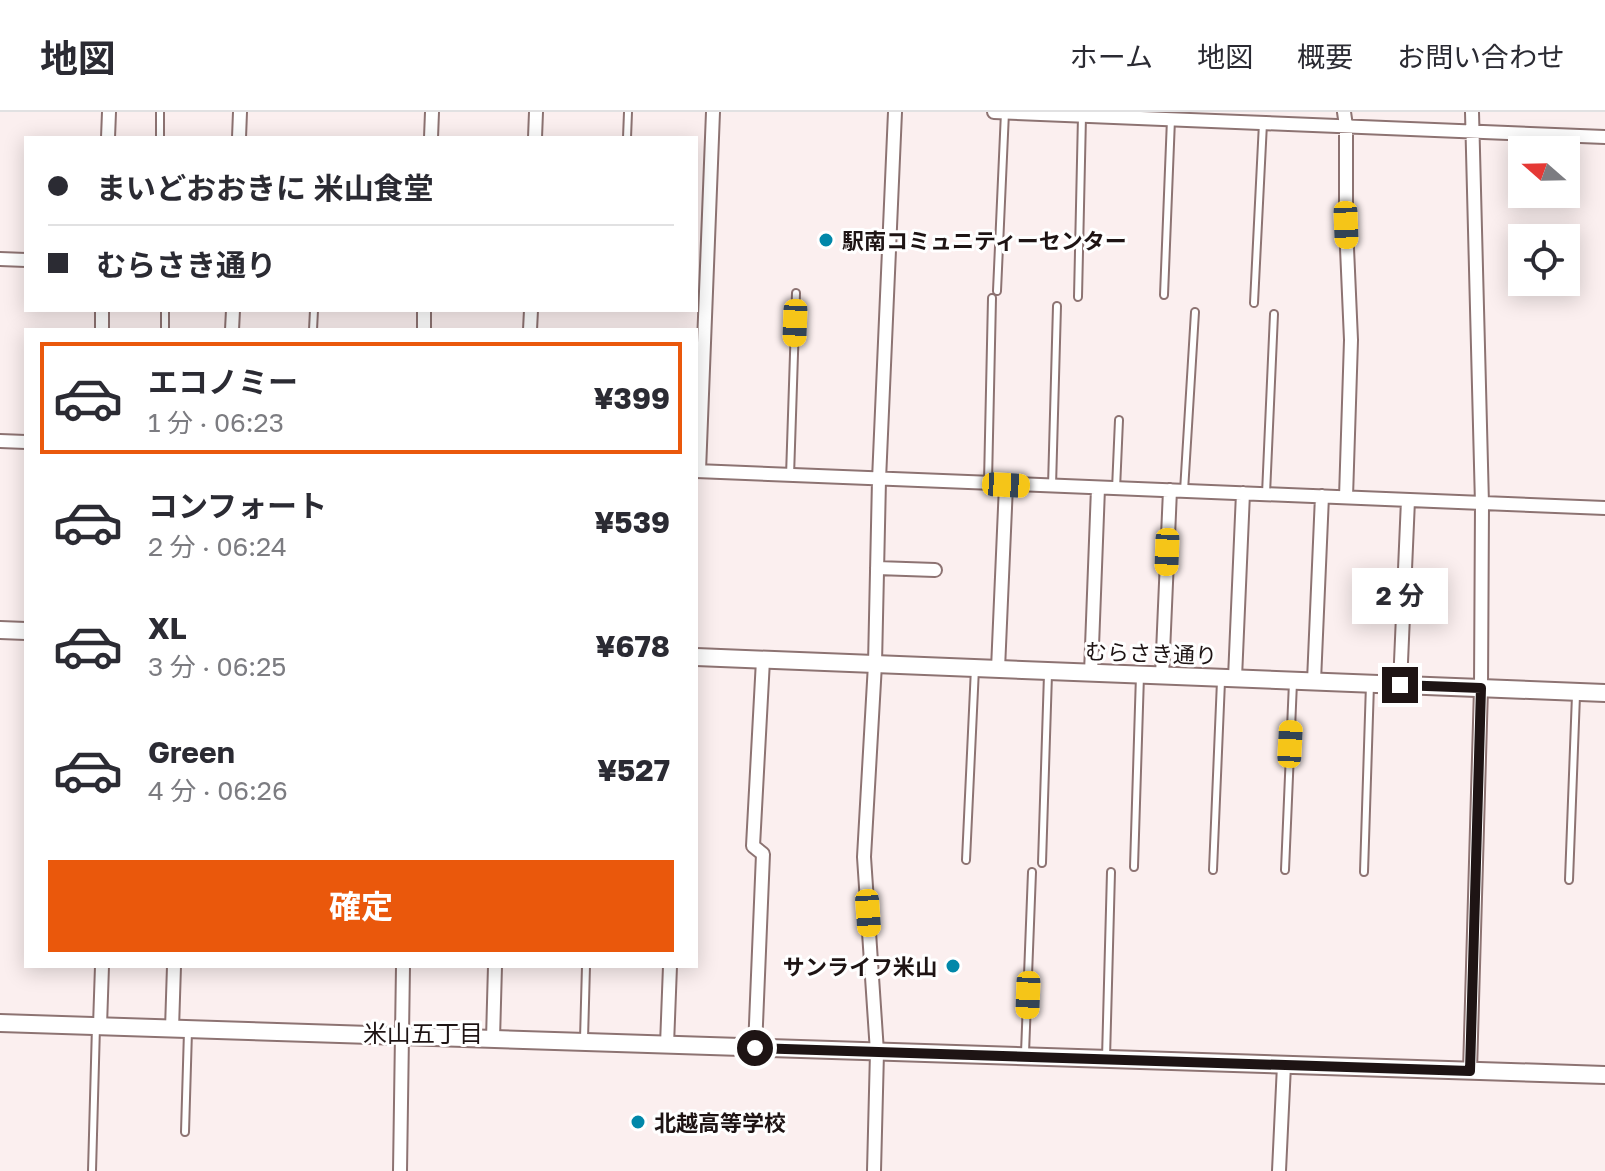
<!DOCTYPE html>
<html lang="ja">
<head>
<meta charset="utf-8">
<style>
	body { margin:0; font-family:"Golos Text","Noto Sans JP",sans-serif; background:#f2f2f3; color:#2b2b33; height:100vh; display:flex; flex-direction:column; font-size:30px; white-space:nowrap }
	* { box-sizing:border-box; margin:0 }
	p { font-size:26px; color:#7c7c81 }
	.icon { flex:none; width:44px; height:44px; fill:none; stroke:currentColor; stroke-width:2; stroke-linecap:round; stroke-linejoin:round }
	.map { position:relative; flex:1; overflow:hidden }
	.side { position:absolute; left:24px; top:216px; width:674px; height:640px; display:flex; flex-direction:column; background:#fff; border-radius:0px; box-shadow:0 4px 20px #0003 }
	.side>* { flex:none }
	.banner { position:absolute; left:24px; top:24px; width:674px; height:176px; border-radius:0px; box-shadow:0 4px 20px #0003; display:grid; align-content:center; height:176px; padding:0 24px; background:#fff }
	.needle { width:52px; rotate:290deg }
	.buttons { position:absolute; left:1508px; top:24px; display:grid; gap:16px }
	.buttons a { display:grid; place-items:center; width:72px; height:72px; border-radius:0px; background:#fff; box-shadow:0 4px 20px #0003; font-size:40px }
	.end { position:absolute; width:36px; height:36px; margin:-18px; border:10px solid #1e1414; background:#fff; box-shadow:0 0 0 4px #fff }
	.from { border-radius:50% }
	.bubble { position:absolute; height:56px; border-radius:0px; background:#fff; box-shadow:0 4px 20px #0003; font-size:26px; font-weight:700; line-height:56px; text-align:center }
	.car { position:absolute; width:24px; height:48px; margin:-24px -12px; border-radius:10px; box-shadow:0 0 6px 2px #0007; background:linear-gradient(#f5c518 24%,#345 0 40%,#f5c518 0 76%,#345 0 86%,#f5c518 0) }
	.banner b { display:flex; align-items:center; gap:28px; height:76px; font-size:30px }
	.banner b+b { border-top:2px solid #e1e1e2 }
	.banner i { width:20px; height:20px; background:#2b2b33 }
	ul { padding:14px 0 0; list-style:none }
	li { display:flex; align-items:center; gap:24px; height:112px; margin:0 16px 12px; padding:0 8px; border:4px solid transparent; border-radius:0px }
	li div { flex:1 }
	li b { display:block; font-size:30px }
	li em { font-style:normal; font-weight:700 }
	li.on { border-color:#ea580c }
	li>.icon { width:72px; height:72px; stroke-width:1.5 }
	.action { display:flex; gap:16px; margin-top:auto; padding:16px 24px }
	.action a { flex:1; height:92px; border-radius:0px; background:#ea580c; color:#fff; font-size:32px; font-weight:700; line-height:92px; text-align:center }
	header { display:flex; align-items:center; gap:48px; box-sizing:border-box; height:112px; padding:0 40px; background:#fff; border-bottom:2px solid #e1e1e2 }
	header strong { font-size:38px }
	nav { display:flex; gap:44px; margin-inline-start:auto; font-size:28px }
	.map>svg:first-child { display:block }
</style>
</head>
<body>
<header>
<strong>地図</strong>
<nav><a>ホーム</a><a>地図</a><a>概要</a><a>お問い合わせ</a></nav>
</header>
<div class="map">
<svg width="1605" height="1059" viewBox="0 0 1605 1059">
	<rect width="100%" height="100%" fill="#fbefef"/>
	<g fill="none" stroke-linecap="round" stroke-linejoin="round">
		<defs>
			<path id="service" d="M 160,26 L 160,0
				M 627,26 L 628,0
				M 997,179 L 1005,0
				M 1164,183 L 1171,7
				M 1078,185 L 1082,4
				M 1254,191 L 1263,11
				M 165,218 L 165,198
				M 313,218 L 314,198
				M 790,364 L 796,181
				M 988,370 L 992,186
				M 1052,374 L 1057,194
				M 1116,377 L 1119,308
				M 1184,379 L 1195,200
				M 1266,382 L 1274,202
				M 966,748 L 975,556
				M 1042,751 L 1048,562
				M 1134,755 L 1140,563
				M 1213,758 L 1221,569
				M 1285,758 L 1293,570
				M 1364,760 L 1370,572
				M 1569,768 L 1576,583
				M 584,927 L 586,854
				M 1025,941 L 1032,760
				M 1106,946 L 1111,760
				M 185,1020 L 188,919
				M 92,1059 L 96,914"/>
			<path id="minor" d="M 994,0 L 1605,25
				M 1344,0 L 1346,14 L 1346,113 L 1351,228 L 1346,385
				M 108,26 L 109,0
				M 239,26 L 240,0
				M 431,26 L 432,0
				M 535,26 L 536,0
				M 0,147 L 26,148
				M 102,218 L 102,198
				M 232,218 L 233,198
				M 424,218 L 424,198
				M 530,218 L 531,198
				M 0,329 L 26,330
				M 696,359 L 1605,396
				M 699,359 L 713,0
				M 877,456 L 935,458
				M 998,557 L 1006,373
				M 1091,561 L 1098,376
				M 1162,564 L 1170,378
				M 1235,566 L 1243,381
				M 1314,569 L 1322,384
				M 1400,573 L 1408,388
				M 100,914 L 102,854
				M 172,917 L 174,854
				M 493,927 L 495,854
				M 667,933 L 670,854
				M 755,936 L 763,742 L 753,734 L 763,548
				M 1470,959 L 1481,576 L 1482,392 L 1472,0
				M 400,1059 L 403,854
				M 874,1059 L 877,940 L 864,745 L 875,552 L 879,368 L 895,0
				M 1279,1059 L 1284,953"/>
			<path id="tertiary" d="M 0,518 L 26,519
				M 696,545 L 1605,581
				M 0,911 L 1605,963"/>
		</defs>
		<!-- service casing -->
		<use href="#service" stroke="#8d7372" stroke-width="10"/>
		<!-- minor casing -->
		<use href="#minor" stroke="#8d7372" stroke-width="16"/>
		<!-- tertiary casing -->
		<use href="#tertiary" stroke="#8d7372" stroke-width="20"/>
		<!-- service -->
		<use href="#service" stroke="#fff" stroke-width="6"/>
		<!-- minor -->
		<use href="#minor" stroke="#fff" stroke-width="12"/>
		<!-- tertiary -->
		<use href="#tertiary" stroke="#fff" stroke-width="16"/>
	</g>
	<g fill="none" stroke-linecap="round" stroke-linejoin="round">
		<!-- route -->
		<path stroke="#1e1414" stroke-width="10" d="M 755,936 L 1470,959 L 1481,576 L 1400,573"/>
	</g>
	<!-- markers -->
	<g fill="#0187a9" stroke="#fff" stroke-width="3">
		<circle cx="826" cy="128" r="8"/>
		<circle cx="953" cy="854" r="8"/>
		<circle cx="638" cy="1010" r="8"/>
	</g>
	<g text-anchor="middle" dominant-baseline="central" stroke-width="6" stroke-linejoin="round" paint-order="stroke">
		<!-- poi labels -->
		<g font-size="22" font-weight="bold" fill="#1e1414" stroke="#fff" text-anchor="start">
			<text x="842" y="128">駅南コミュニティーセンター</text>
			<text x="937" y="854" text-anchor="end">サンライフ米山</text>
			<text x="654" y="1010">北越高等学校</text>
		</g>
		<!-- street labels -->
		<g font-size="22" fill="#1e1414" stroke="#fff">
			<text transform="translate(1151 541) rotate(2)">むらさき通り</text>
		</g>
		<!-- neighbourhood labels -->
		<g font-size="24" fill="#1e1414" stroke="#fff">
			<text x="423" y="920">米山五丁目</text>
		</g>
	</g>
</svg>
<div class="buttons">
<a><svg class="needle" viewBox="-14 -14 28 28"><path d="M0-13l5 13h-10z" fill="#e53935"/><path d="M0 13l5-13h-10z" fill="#7c7c81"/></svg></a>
<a><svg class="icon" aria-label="locate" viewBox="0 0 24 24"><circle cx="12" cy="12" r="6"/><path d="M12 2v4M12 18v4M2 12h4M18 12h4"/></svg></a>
</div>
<i class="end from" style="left:755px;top:936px"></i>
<i class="end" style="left:1400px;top:573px"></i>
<div class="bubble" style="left:1352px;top:456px;width:96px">2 分</div>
<i class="car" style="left:1346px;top:113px;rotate:178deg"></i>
<i class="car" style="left:795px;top:211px;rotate:182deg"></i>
<i class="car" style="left:1006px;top:373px;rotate:93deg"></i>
<i class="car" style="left:1167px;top:440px;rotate:182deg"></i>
<i class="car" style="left:1290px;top:632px;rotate:3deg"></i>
<i class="car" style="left:868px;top:801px;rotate:176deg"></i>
<i class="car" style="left:1028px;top:883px;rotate:182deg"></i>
<div class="banner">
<b><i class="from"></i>まいどおおきに 米山食堂</b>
<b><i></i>むらさき通り</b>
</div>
<section class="side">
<ul>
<li class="on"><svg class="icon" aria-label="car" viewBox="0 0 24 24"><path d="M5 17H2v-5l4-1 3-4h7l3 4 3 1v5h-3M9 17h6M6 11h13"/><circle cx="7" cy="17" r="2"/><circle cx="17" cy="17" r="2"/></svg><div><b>エコノミー</b><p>1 分 · 06:23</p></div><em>¥399</em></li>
<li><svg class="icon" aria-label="car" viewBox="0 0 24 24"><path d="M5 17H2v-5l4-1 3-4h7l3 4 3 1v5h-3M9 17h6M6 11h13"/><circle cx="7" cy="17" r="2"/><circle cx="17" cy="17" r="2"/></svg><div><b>コンフォート</b><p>2 分 · 06:24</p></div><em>¥539</em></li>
<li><svg class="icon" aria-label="car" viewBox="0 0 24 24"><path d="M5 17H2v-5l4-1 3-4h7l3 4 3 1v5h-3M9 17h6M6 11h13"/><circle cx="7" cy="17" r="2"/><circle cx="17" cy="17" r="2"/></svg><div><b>XL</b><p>3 分 · 06:25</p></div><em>¥678</em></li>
<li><svg class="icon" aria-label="car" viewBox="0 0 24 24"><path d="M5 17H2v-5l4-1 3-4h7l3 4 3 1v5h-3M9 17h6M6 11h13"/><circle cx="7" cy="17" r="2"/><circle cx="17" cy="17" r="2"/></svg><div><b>Green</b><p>4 分 · 06:26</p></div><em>¥527</em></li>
</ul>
<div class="action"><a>確定</a></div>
</section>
</div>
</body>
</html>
